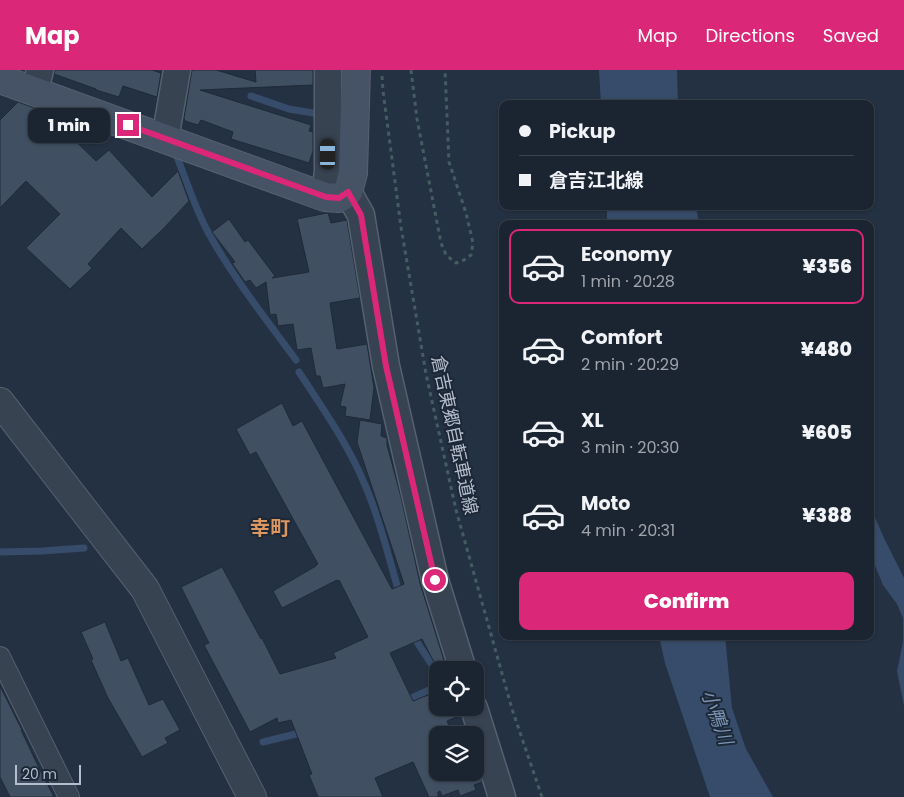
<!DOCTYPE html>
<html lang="en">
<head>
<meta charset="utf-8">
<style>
	body { margin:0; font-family:Poppins,"Noto Sans JP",sans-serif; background:#242d3a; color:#f1f3f6; height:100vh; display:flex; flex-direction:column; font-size:19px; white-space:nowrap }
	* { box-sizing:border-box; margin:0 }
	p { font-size:16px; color:#a0a5ac }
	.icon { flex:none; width:28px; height:28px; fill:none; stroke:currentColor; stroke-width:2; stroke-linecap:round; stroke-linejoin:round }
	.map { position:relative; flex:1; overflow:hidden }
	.panel { position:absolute; left:499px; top:150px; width:375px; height:420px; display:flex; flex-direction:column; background:#1b2532; border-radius:10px; box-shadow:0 1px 4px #0004,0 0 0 1px #39424d }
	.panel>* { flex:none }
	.guide { position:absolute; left:499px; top:30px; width:375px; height:110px; border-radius:10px; box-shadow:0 1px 4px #0004,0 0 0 1px #39424d; display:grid; align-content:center; height:110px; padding:0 20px; background:#1b2532 }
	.tools { position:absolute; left:429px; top:591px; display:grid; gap:10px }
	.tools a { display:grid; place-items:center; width:55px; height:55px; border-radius:10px; background:#1b2532; box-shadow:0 1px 4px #0004,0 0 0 1px #39424d; font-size:25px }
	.scale { position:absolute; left:15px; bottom:12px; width:66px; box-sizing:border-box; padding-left:5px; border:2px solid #b5becc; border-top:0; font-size:14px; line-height:18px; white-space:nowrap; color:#b5becc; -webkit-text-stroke:4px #1d2837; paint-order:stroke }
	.end { position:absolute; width:22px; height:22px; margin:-11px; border:6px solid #db2777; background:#fff; box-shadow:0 0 0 2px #fff }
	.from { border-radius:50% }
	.bubble { position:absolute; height:35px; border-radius:10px; background:#1b2532; box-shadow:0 1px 4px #0004,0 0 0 1px #39424d; font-size:16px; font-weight:800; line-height:35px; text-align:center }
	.car { position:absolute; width:15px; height:30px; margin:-15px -8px; border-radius:6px; box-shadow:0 0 4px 1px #0007; background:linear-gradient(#222 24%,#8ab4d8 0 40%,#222 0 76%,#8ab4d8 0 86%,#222 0) }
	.guide b { display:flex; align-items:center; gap:18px; height:48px; font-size:19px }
	.guide b+b { border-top:1px solid #39424d }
	.guide i { width:12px; height:12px; background:#f1f3f6 }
	ul { padding:9px 0 0; list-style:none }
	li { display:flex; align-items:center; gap:15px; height:75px; margin:0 10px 8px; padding:0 10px; border:2px solid transparent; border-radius:10px }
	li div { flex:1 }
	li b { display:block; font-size:19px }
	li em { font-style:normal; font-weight:800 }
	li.current { border-color:#db2777 }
	li>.icon { width:45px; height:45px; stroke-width:1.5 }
	.action { display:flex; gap:10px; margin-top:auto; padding:10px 20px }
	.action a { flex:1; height:58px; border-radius:10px; background:#db2777; color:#fff; font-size:20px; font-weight:800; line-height:58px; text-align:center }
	header { display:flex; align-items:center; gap:30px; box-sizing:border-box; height:70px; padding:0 25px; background:#db2777; color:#fff }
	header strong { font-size:24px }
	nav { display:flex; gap:28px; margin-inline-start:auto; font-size:18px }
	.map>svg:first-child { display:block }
</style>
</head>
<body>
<header>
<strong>Map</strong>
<nav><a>Map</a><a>Directions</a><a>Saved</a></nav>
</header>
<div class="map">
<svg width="904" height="727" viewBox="0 0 904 727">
	<rect width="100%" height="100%" fill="#243142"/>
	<!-- water -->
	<path fill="#374c6a" d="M 599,0 L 677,0 L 678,34 L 601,34 Z
		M 607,136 L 696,136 L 699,154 L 607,154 Z
		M 870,436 L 884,468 L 904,508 L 904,636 L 897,601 L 903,572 L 903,548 L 897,534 L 883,515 L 874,493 L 870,478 Z
		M 659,566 L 725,566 L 732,638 L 746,679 L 773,727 L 710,727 L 665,593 Z"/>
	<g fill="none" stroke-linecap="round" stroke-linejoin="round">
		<!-- stream -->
		<path stroke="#374c6a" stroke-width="7" d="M 251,26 L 289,39 L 313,43
			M 172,81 L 177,87 C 187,112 195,138 208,162 C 232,206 266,249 296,290
			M 299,302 C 323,339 348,374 365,415 C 380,449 388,486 399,522
			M 0,482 L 42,481 L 84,478
			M 414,564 L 417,572 L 438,604
			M 405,631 L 438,616
			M 263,672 L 304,662"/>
	</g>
	<!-- building -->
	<path fill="#404f62" stroke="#1f2a39" d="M 55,0 L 152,0 L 161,3 L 157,27 L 123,16 L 119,27 L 96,20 L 96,19 L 54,4 Z
		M 192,0 L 216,0 L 256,12 L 255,0 L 313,0 L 313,15 L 200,20 L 311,55 L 309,61 L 313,62 L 313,81 L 309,93 L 231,69 L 233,62 L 201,50 L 198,55 L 185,51 L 184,48 Z
		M 18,32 L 51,44 L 64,57 L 63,59 L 96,91 L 109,80 L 152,127 L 178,101 L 189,131 L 164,158 L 142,179 L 121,158 L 88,194 L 92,198 L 70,219 L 26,178 L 60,144 L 26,111 L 0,138 L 0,50 Z
		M 327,143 L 328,143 L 331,153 L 347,150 L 360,228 L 330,233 L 337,279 L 367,274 L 374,318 L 370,350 L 345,346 L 346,337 L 340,336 L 345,314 L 323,318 L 320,306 L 316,306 L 311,278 L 297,280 L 293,254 L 278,256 L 276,244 L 270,245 L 266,212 L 256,218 L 250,210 L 245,212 L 232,193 L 235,192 L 212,162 L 229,149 L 245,172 L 248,170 L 275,206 L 272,208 L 309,202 L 297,149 Z
		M 282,333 L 293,356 L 302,351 L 392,519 L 404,514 L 357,372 L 360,350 L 382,354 L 381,366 L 387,368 L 387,375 L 401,427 L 420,513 L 447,600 L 438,600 L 422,569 L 390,583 L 413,631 L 438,621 L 438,638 L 459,638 L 461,645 L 447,651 L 453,665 L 438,665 L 438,702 L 479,702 L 482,712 L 474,715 L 476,720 L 460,726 L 458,720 L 442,726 L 440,721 L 438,722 L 438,727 L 429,727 L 413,692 L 375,708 L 383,727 L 318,727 L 309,705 L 312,704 L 291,650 L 278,653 L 277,648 L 250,662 L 204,575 L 209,573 L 181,517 L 222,497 L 261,569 L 262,568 L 280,604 L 336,588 L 333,583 L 368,567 L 339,510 L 338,511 L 337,510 L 282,538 L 273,521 L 316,496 L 316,495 L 318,494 L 256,382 L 250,385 L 236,359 Z
		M 105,552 L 121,591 L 128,588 L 149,635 L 163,629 L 180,660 L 165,668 L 168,673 L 142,687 L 108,628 L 91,590 L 93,589 L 81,562 Z
		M 0,616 L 22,660 L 21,660 L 41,702 L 54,727 L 10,727 L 0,707 Z"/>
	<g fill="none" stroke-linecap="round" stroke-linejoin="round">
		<defs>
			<path id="pedestrian" d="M 0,587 L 69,727"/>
			<path id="minor" d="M 35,21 L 40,0
				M 165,69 L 177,0
				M 348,122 L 361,145 L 386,296 L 435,510 L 463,600
				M 325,127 L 328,101 L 328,0
				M 474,638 L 502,727"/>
			<path id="tertiary" d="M 0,332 L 145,519 L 252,727"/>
			<path id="secondary" d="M 0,9 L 325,127 L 339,128 L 348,122 L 353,103 L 356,0"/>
		</defs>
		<!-- pedestrian casing -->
		<use href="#pedestrian" stroke="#56616f" stroke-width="22"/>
		<!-- minor casing -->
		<use href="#minor" stroke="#56616f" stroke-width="29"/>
		<!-- tertiary casing -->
		<use href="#tertiary" stroke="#56616f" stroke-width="30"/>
		<!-- secondary casing -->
		<use href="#secondary" stroke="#56616f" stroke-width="30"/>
		<!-- path -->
		<path stroke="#445d60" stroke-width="3" stroke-dasharray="4 4" stroke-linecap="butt" d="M 411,0 L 417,49 L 441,173 L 446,185 L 456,193 L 464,190 L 471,185 L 473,173 L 466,143 L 449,92 L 445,0
			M 382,6 L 383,21 L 401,157 L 426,304 L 456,440 L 512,639 L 542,727"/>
		<!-- pedestrian -->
		<use href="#pedestrian" stroke="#384352" stroke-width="20"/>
		<!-- minor -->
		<use href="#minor" stroke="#384352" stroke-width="26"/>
		<!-- tertiary -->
		<use href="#tertiary" stroke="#384352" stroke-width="28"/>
		<!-- secondary -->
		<use href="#secondary" stroke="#465265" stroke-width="28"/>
	</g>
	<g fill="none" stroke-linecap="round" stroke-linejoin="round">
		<!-- route -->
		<path stroke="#db2777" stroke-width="6" d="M 128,55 L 326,127 L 339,128 L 348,122 L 361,145 L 386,296 L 435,510"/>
	</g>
	<g text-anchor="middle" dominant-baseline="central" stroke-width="4" stroke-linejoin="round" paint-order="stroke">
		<!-- street labels -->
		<g font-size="18" fill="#b5becc" stroke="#1d2837">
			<text transform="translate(455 365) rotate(78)">倉吉東郷自転車道線</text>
		</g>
		<!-- water labels -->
		<g font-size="19" font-style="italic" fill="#7b94b5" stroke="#1d2837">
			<text transform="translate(717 647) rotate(70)">小鴨川</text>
		</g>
		<!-- quarter labels -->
		<g font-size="20" font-weight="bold" fill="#dc9760" stroke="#1d2837">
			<text x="270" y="458">幸町</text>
		</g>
	</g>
</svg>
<div class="tools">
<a><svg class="icon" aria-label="locate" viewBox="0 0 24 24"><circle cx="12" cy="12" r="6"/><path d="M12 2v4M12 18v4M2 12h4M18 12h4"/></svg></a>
<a><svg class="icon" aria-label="layers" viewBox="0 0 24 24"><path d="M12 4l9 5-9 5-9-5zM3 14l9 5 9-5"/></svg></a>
</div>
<div class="scale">20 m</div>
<i class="end from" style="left:435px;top:510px"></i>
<i class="end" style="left:128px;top:55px"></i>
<div class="bubble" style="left:28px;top:38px;width:82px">1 min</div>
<i class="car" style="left:328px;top:84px;rotate:0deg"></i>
<div class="guide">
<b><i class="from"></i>Pickup</b>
<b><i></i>倉吉江北線</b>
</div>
<section class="panel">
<ul>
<li class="current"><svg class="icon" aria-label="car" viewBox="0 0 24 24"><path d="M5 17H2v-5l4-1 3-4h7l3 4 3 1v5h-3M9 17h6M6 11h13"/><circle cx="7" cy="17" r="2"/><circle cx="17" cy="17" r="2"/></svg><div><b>Economy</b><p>1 min · 20:28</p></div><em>¥356</em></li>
<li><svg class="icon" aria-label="car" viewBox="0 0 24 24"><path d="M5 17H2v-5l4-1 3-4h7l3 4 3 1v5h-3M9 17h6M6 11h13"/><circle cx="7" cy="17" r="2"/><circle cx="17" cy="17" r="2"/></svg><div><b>Comfort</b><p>2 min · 20:29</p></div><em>¥480</em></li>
<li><svg class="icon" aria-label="car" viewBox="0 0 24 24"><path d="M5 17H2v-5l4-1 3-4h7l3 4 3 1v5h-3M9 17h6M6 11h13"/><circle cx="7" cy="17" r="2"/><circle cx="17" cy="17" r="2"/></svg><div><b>XL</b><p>3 min · 20:30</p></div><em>¥605</em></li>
<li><svg class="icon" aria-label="car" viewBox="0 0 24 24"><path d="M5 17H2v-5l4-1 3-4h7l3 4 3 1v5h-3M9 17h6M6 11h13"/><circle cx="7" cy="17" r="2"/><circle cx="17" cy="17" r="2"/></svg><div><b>Moto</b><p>4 min · 20:31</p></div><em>¥388</em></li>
</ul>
<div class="action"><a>Confirm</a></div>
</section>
</div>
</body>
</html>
